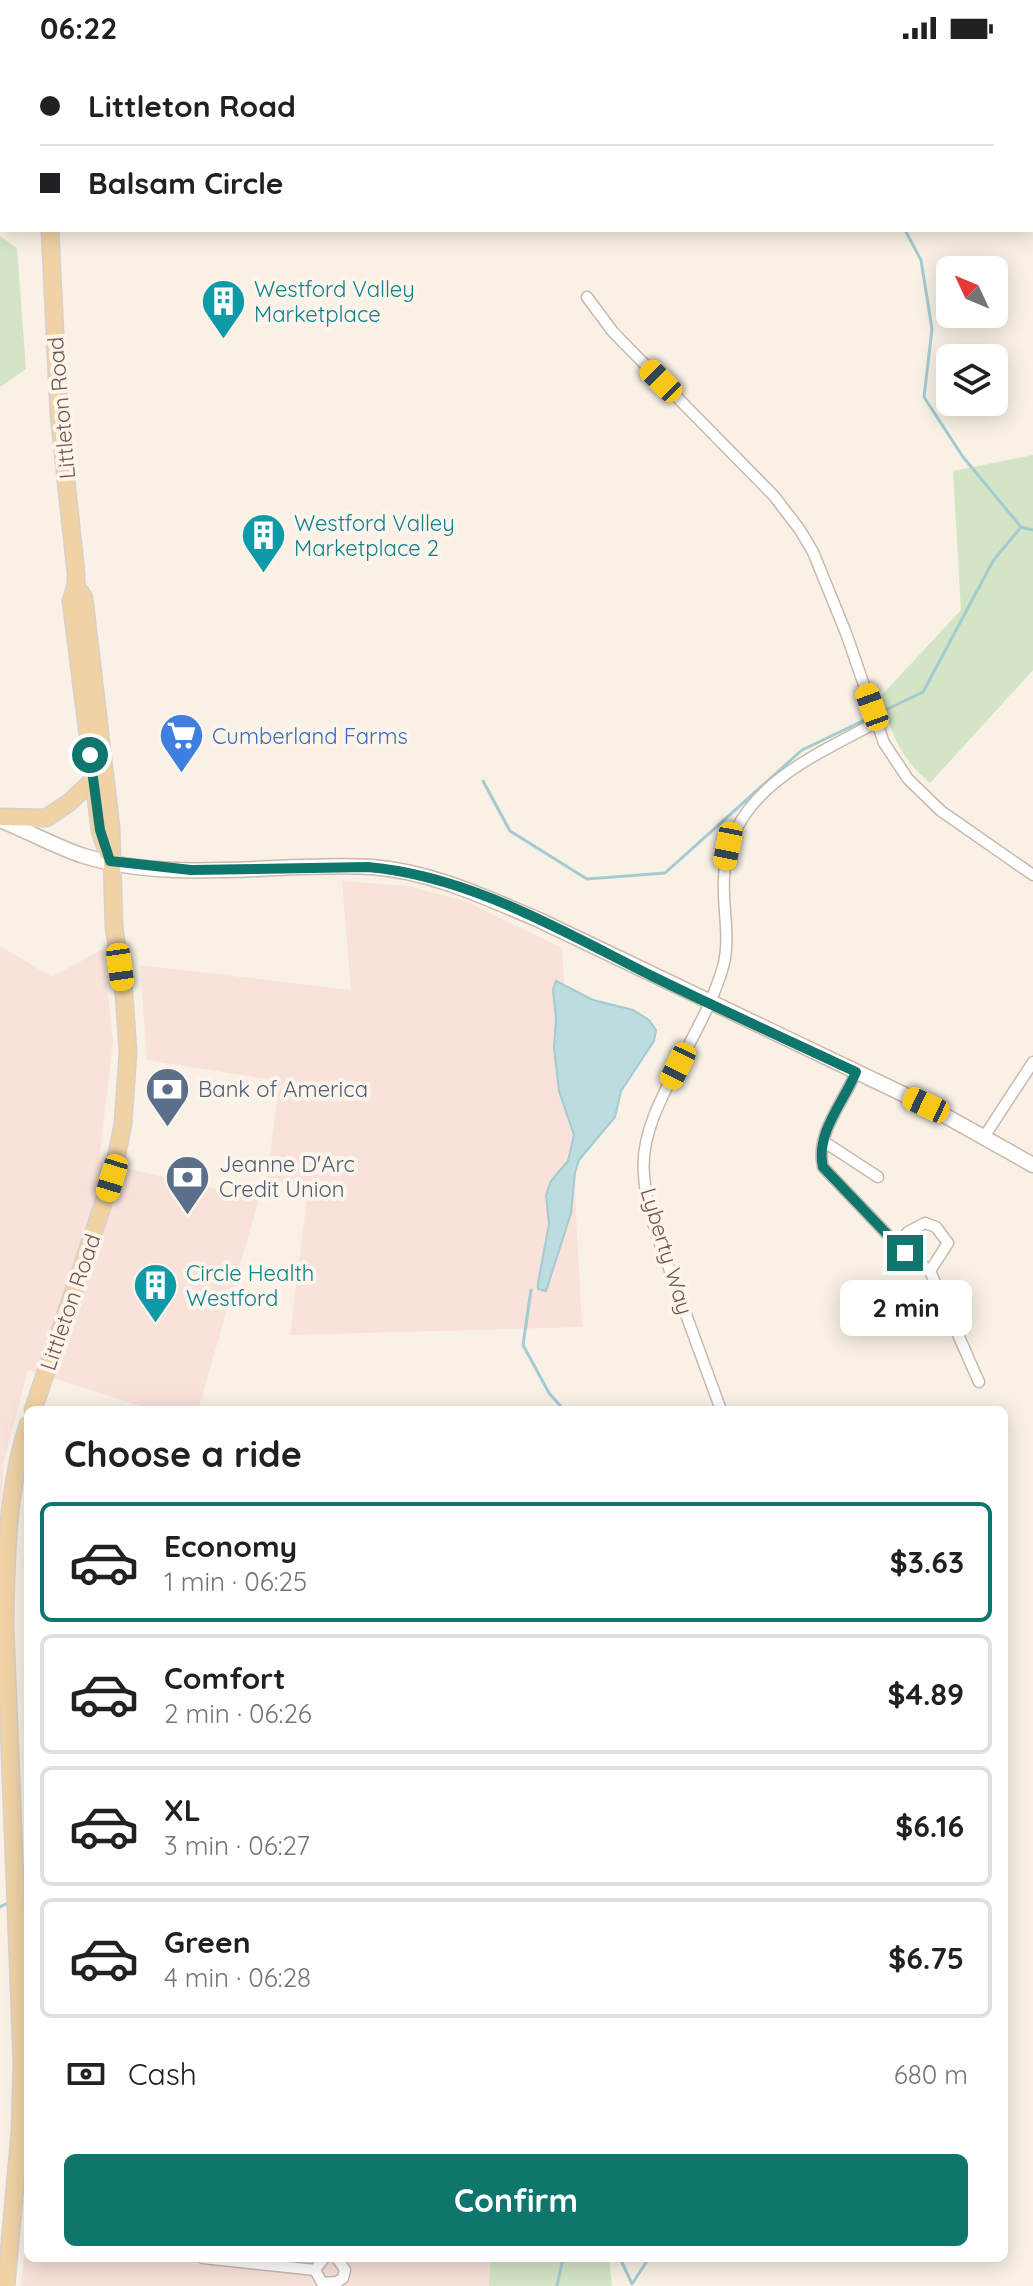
<!DOCTYPE html>
<html lang="en">
<head>
<meta charset="utf-8">
<style>
	body { margin:0; font-family:Quicksand,sans-serif; background:#f6f6f6; color:#202124; height:100vh; display:flex; flex-direction:column; font-size:30px; white-space:nowrap }
	* { box-sizing:border-box; margin:0 }
	p { font-size:26px; color:#757577 }
	.icon { flex:none; width:44px; height:44px; fill:none; stroke:currentColor; stroke-width:2; stroke-linecap:round; stroke-linejoin:round }
	.map { position:relative; flex:1; overflow:hidden }
	.details { position:absolute; left:24px; top:1350px; width:984px; height:856px; display:flex; flex-direction:column; background:#fff; border-radius:12px; box-shadow:0 4px 20px #0003 }
	.details>* { flex:none }
	.guide { position:absolute; left:0px; top:0px; width:1034px; height:176px; box-shadow:0 4px 20px #0003; display:grid; align-content:center; height:176px; padding:0 40px; background:#fff }
	.needle { width:52px; rotate:314deg }
	.buttons { position:absolute; left:936px; top:200px; display:grid; gap:16px }
	.buttons a { display:grid; place-items:center; width:72px; height:72px; border-radius:12px; background:#fff; box-shadow:0 4px 20px #0003; font-size:40px }
	.end { position:absolute; width:36px; height:36px; margin:-18px; border:10px solid #0f766e; background:#fff; box-shadow:0 0 0 4px #fff }
	.from { border-radius:50% }
	.bubble { position:absolute; height:56px; border-radius:12px; background:#fff; box-shadow:0 4px 20px #0003; font-size:26px; font-weight:800; line-height:56px; text-align:center }
	.car { position:absolute; width:24px; height:48px; margin:-24px -12px; border-radius:10px; box-shadow:0 0 6px 2px #0007; background:linear-gradient(#f5c518 24%,#345 0 40%,#f5c518 0 76%,#345 0 86%,#f5c518 0) }
	.guide b { display:flex; align-items:center; gap:28px; height:76px; font-size:30px }
	.guide b+b { border-top:2px solid #e0e0e0 }
	.guide i { width:20px; height:20px; background:#202124 }
	ul { padding:0; list-style:none }
	li { display:flex; align-items:center; gap:24px; height:120px; margin:0 16px 12px; padding:0 24px; border:4px solid #e0e0e0; border-radius:12px }
	li div { flex:1 }
	li b { display:block; font-size:30px }
	li em { font-style:normal; font-weight:800 }
	li.on { border-color:#0f766e }
	li>.icon { width:72px; height:72px; stroke-width:1.5 }
	h2 { padding:0 40px; font-size:36px; line-height:96px }
	.pay { display:flex; align-items:center; gap:20px; height:88px; padding:0 40px; font-size:30px }
	.pay p { margin-inline-start:auto }
	.action { display:flex; gap:16px; margin-top:auto; padding:16px 40px }
	.action a { flex:1; height:92px; border-radius:12px; background:#0f766e; color:#fff; font-size:32px; font-weight:800; line-height:92px; text-align:center }
	.status { display:flex; justify-content:space-between; align-items:center; height:56px; padding:0 40px; background:#fff; direction:ltr }
	.status svg { height:22px; fill:currentColor }
	.map>svg:first-child { display:block }
</style>
</head>
<body>
<div class="status"><b>06:22</b><svg viewBox="0 0 49 12"><path d="M0 12V9h3v3zM5 12V6h3v6zM10 12V3h3v9zM15 12V0h3v12zM26 1h20v11H26zM47 4h2v5h-2z"/></svg></div>
<div class="map">
<svg width="1033" height="2230" viewBox="0 0 1033 2230">
	<rect width="100%" height="100%" fill="#f9f1e5"/>
	<!-- commercial -->
	<path fill="#f8e2da" d="M 342,825 L 408,830 L 465,845 L 562,892 L 582,1271 L 290,1279 L 308,1135 L 266,1126 L 280,1025 L 147,1004 L 140,909 L 351,934 Z
		M 0,890 L 52,921 L 103,893 L 113,985 L 99,1106 L 259,1143 L 198,1354 L 153,1354 L 28,1314 L 4,1405 L 0,1464 Z
		M 28,2163 L 28,2202 L 490,2202 L 489,2230 L 21,2230 Z"/>
	<!-- green -->
	<path fill="#d3e5c5" d="M 0,180 L 17,192 L 26,313 L 0,331 Z
		M 1033,399 L 1033,614 L 930,727 C 899,701 892,678 880,641 L 961,554 L 953,415 Z
		M 490,2202 L 609,2202 L 612,2230 L 489,2230 Z"/>
	<!-- water -->
	<path fill="#bcdce0" stroke="#a3cbd1" stroke-width="2" d="M 556,925 L 593,944 L 633,954 L 649,964 L 656,974 L 654,985 L 621,1035 L 615,1061 L 579,1104 L 575,1117 L 571,1157 L 546,1235 L 538,1233 L 538,1227 L 549,1168 L 546,1139 L 551,1125 L 568,1105 L 574,1079 L 559,1035 L 554,992 L 556,963 L 553,934 Z"/>
	<g fill="none" stroke-linecap="round" stroke-linejoin="round">
		<!-- stream -->
		<path stroke="#a3cbd1" stroke-width="3" d="M 766,0 L 768,2
			M 905,174 L 921,204 L 932,273 L 924,341 L 963,401 L 1021,471 L 1033,474
			M 483,725 L 510,775 L 587,823 L 665,817 L 802,694 L 923,636 L 993,505 L 1021,471
			M 531,1234 L 523,1289 L 549,1337 L 564,1354
			M 26,1839 L 28,1838
			M 0,1851 L 8,1847
			M 620,2202 L 632,2228 L 649,2202
			M 557,2230 L 563,2202"/>
		<defs>
			<path id="street" d="M 587,241 L 613,276 L 774,440 L 800,474 L 813,496 L 846,577 L 884,687 L 908,723 L 941,755 L 1033,819
				M 856,1016 C 844,1046 815,1077 823,1111 L 905,1197 L 930,1215 L 979,1326
				M 984,1081 L 1033,1006
				M 823,1085 L 878,1121
				M 898,1188 L 908,1176 L 925,1167 L 936,1171 L 948,1187 L 930,1215
				M 721,1354 C 705,1310 689,1267 673,1223 C 661,1190 646,1155 644,1119 C 642,1099 647,1078 654,1060 C 674,1009 708,963 723,911 C 731,882 722,850 724,821 C 728,735 812,701 877,666
				M 203,2202 L 315,2214
				M 315,2214 L 322,2227 L 337,2226 L 343,2222 L 345,2214 L 337,2202
				M 315,2214 L 324,2202"/>
			<path id="secondary" d="M 0,764 C 28,775 56,791 84,800 C 175,828 278,806 371,811 C 430,815 485,841 539,864 L 926,1049 L 1033,1109"/>
			<path id="primary" d="M 45,2 L 45,0
				M 50,174 L 59,359 L 76,517 L 76,529 L 71,545 L 100,774 L 107,796
				M 0,761 L 46,762 L 70,746 L 93,724
				M 33,1354 L 112,1122 L 123,1068 L 128,996 L 124,938 L 114,871 L 111,771 L 84,542 L 76,529
				M 6,2230 L 20,2076 L 22,2006 L 5,1568 C 6,1501 7,1433 28,1369"/>
		</defs>
		<!-- street casing -->
		<use href="#street" stroke="#c9b8ad" stroke-width="13"/>
		<!-- secondary casing -->
		<use href="#secondary" stroke="#ccb9ab" stroke-width="17"/>
		<!-- primary casing -->
		<use href="#primary" stroke="#d7d0cd" stroke-width="19"/>
		<!-- street -->
		<use href="#street" stroke="#fff" stroke-width="10"/>
		<!-- secondary -->
		<use href="#secondary" stroke="#fff" stroke-width="14"/>
		<!-- primary -->
		<use href="#primary" stroke="#f0d2a5" stroke-width="16"/>
	</g>
	<g fill="none" stroke-linecap="round" stroke-linejoin="round">
		<!-- route -->
		<path stroke="#0f766e" stroke-width="10" d="M 90,699 L 100,774 L 110,805 L 191,814 L 368,811 C 470,820 562,875 652,920 C 719,953 788,984 856,1016 C 844,1046 815,1077 823,1111 L 905,1197"/>
	</g>
	<!-- icons -->
	<defs>
		<symbol id="building-pin" viewBox="-11 -11 22 30"><path d="M0 17L-7.5 6A9.5 9.5 0 1 1 7.5 6Z" fill="#0f9aa8" stroke="#fdf5eb"/><path d="M-4-6H4V6H1V3H-1V6H-4ZM-2.5-4.3h1.7v1.8h-1.7ZM.8-4.3h1.7v1.8H.8ZM-2.5-1h1.7V.8h-1.7ZM.8-1h1.7V.8H.8Z" fill="#fff"/></symbol>
		<symbol id="supermarket-pin" viewBox="-11 -11 22 30"><path d="M0 17L-7.5 6A9.5 9.5 0 1 1 7.5 6Z" fill="#3f7fe0" stroke="#fdf5eb"/><path d="M-6-5.5h2.5l.6 2H6L4.5 2H-2.5L-4.4-4H-6ZM-1.5 3.2a1.3 1.3 0 1 0 .1 0ZM3 3.2a1.3 1.3 0 1 0 .1 0Z" fill="#fff"/></symbol>
		<symbol id="bank-pin" viewBox="-11 -11 22 30"><path d="M0 17L-7.5 6A9.5 9.5 0 1 1 7.5 6Z" fill="#5c6f8a" stroke="#fdf5eb"/><path d="M-6-4H6V4H-6ZM0-2.3a2.3 2.3 0 1 0 0 4.6a2.3 2.3 0 1 0 0-4.6Z" fill="#fff"/></symbol>
	</defs>
	<g fill-rule="evenodd">
		<use href="#building-pin" x="198" y="220" width="51" height="69"/>
		<use href="#building-pin" x="238" y="454" width="51" height="69"/>
		<use href="#supermarket-pin" x="156" y="654" width="51" height="69"/>
		<use href="#bank-pin" x="142" y="1008" width="51" height="69"/>
		<use href="#bank-pin" x="162" y="1096" width="51" height="69"/>
		<use href="#building-pin" x="130" y="1204" width="51" height="69"/>
	</g>
	<g text-anchor="middle" dominant-baseline="central" stroke-width="8" stroke-linejoin="round" paint-order="stroke">
		<!-- culture labels -->
		<g font-size="22" fill="#0d838f" stroke="#fdf5eb" text-anchor="start">
			<text x="254" y="233">Westford Valley<tspan x="254" dy="25">Marketplace</tspan></text>
			<text x="294" y="467">Westford Valley<tspan x="294" dy="25">Marketplace 2</tspan></text>
			<text x="186" y="1217">Circle Health<tspan x="186" dy="25">Westford</tspan></text>
		</g>
		<!-- street labels -->
		<g font-size="22" fill="#6f584d" stroke="#fdf5eb">
			<text transform="translate(61 352) rotate(-95)">Littleton Road</text>
			<text transform="translate(667 1195) rotate(73)">Lyberty Way</text>
			<text transform="translate(70 1246) rotate(-71)">Littleton Road</text>
		</g>
		<!-- shop labels -->
		<g font-size="22" fill="#366cbe" stroke="#fdf5eb" text-anchor="start">
			<text x="212" y="680">Cumberland Farms</text>
		</g>
		<!-- service labels -->
		<g font-size="22" fill="#4e5e75" stroke="#fdf5eb" text-anchor="start">
			<text x="198" y="1033">Bank of America</text>
			<text x="219" y="1108">Jeanne D'Arc<tspan x="219" dy="25">Credit Union</tspan></text>
		</g>
	</g>
</svg>
<div class="buttons">
<a><svg class="needle" viewBox="-14 -14 28 28"><path d="M0-13l5 13h-10z" fill="#e53935"/><path d="M0 13l5-13h-10z" fill="#757577"/></svg></a>
<a><svg class="icon" aria-label="layers" viewBox="0 0 24 24"><path d="M12 4l9 5-9 5-9-5zM3 14l9 5 9-5"/></svg></a>
</div>
<i class="end from" style="left:90px;top:699px"></i>
<i class="end" style="left:905px;top:1197px"></i>
<div class="bubble" style="left:840px;top:1224px;width:132px">2 min</div>
<i class="car" style="left:661px;top:325px;rotate:315deg"></i>
<i class="car" style="left:872px;top:651px;rotate:340deg"></i>
<i class="car" style="left:728px;top:790px;rotate:191deg"></i>
<i class="car" style="left:120px;top:911px;rotate:172deg"></i>
<i class="car" style="left:678px;top:1010px;rotate:206deg"></i>
<i class="car" style="left:926px;top:1049px;rotate:295deg"></i>
<i class="car" style="left:112px;top:1122px;rotate:197deg"></i>
<div class="guide">
<b><i class="from"></i>Littleton Road</b>
<b><i></i>Balsam Circle</b>
</div>
<section class="details">
<h2>Choose a ride</h2>
<ul>
<li class="on"><svg class="icon" aria-label="car" viewBox="0 0 24 24"><path d="M5 17H2v-5l4-1 3-4h7l3 4 3 1v5h-3M9 17h6M6 11h13"/><circle cx="7" cy="17" r="2"/><circle cx="17" cy="17" r="2"/></svg><div><b>Economy</b><p>1 min · 06:25</p></div><em>$3.63</em></li>
<li><svg class="icon" aria-label="car" viewBox="0 0 24 24"><path d="M5 17H2v-5l4-1 3-4h7l3 4 3 1v5h-3M9 17h6M6 11h13"/><circle cx="7" cy="17" r="2"/><circle cx="17" cy="17" r="2"/></svg><div><b>Comfort</b><p>2 min · 06:26</p></div><em>$4.89</em></li>
<li><svg class="icon" aria-label="car" viewBox="0 0 24 24"><path d="M5 17H2v-5l4-1 3-4h7l3 4 3 1v5h-3M9 17h6M6 11h13"/><circle cx="7" cy="17" r="2"/><circle cx="17" cy="17" r="2"/></svg><div><b>XL</b><p>3 min · 06:27</p></div><em>$6.16</em></li>
<li><svg class="icon" aria-label="car" viewBox="0 0 24 24"><path d="M5 17H2v-5l4-1 3-4h7l3 4 3 1v5h-3M9 17h6M6 11h13"/><circle cx="7" cy="17" r="2"/><circle cx="17" cy="17" r="2"/></svg><div><b>Green</b><p>4 min · 06:28</p></div><em>$6.75</em></li>
</ul>
<div class="pay"><svg class="icon" aria-label="cash" viewBox="0 0 24 24"><path d="M3 7h18v10H3z"/><circle cx="12" cy="12" r="2"/></svg>Cash<p>680 m</p></div>
<div class="action"><a>Confirm</a></div>
</section>
</div>
</body>
</html>
